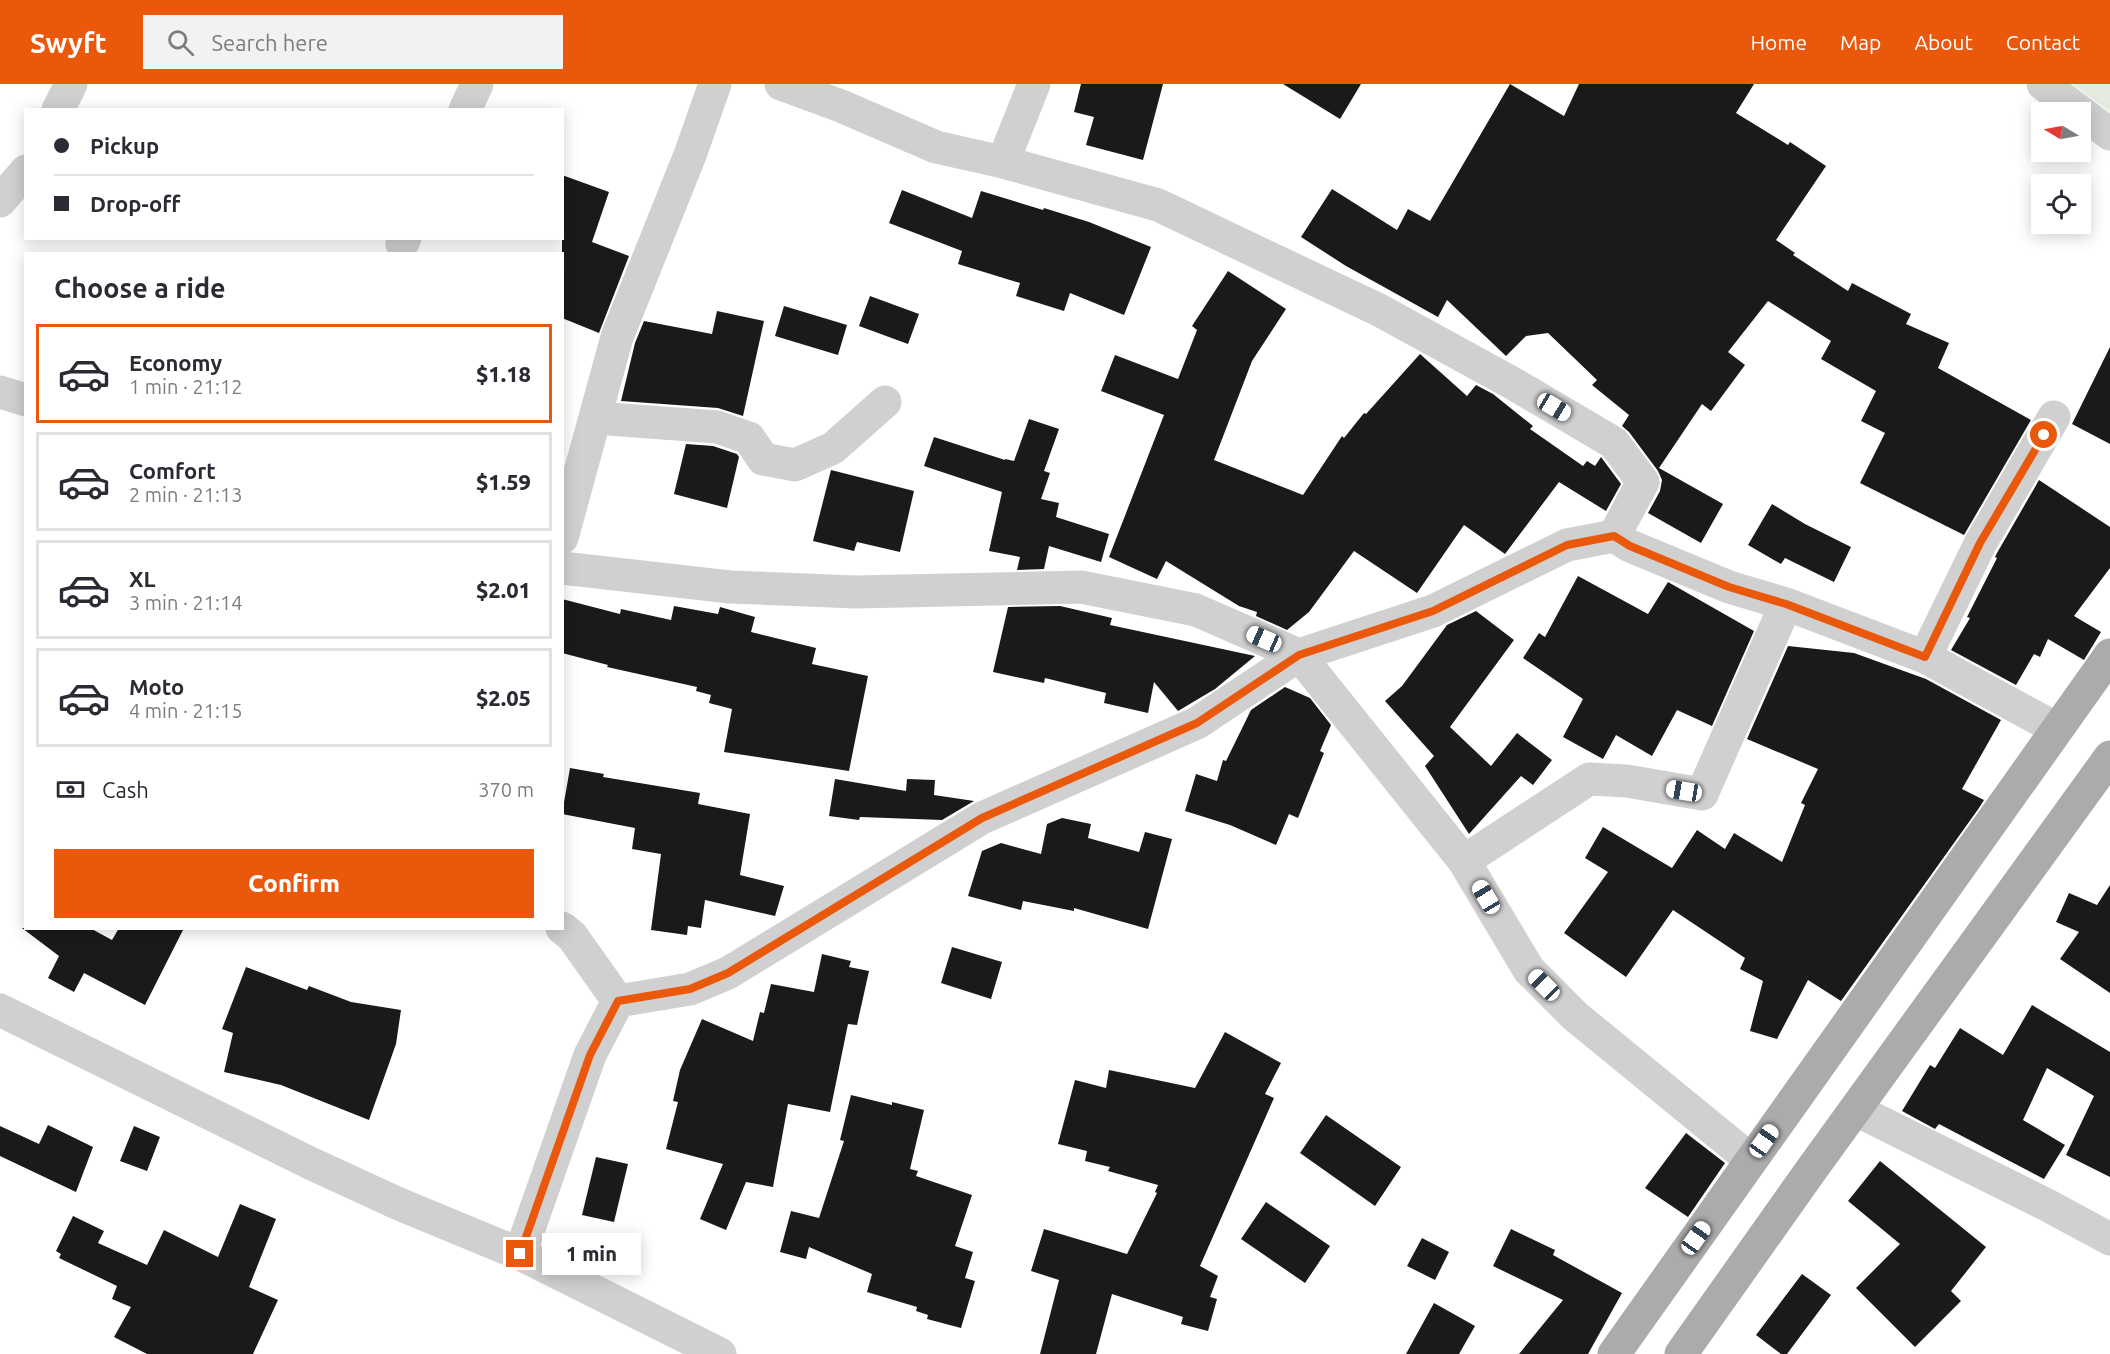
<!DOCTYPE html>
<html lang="en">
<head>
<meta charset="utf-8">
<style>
	body { margin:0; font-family:Ubuntu,sans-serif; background:#f2f2f3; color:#2b2b33; height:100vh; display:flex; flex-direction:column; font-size:22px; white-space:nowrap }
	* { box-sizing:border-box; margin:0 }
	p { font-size:20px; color:#7c7c81 }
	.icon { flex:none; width:33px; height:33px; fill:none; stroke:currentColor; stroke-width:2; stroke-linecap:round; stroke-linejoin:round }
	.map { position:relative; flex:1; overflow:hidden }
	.sheet { position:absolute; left:24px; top:168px; width:540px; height:678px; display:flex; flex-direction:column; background:#fff; border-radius:0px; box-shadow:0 3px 15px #0003 }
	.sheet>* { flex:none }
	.hud { position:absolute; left:24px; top:24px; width:540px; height:132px; border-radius:0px; box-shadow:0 3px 15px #0003; display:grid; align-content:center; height:132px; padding:0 30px; background:#fff }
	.needle { width:39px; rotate:280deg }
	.tools { position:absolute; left:2031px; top:18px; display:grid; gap:12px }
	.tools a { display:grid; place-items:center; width:60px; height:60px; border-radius:0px; background:#fff; box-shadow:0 3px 15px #0003; font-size:30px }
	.end { position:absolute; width:27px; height:27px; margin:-14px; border:8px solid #ea580c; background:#fff; box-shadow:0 0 0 3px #fff }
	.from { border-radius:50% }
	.bubble { position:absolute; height:42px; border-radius:0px; background:#fff; box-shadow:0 3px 15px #0003; font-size:20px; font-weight:800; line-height:42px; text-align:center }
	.car { position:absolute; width:18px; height:36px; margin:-18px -9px; border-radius:8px; box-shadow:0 0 4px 2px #0007; background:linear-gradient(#fff 24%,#345 0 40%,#fff 0 76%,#345 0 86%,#fff 0) }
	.hud b { display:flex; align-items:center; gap:21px; height:57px; font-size:22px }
	.hud b+b { border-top:2px solid #e1e1e2 }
	.hud i { width:15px; height:15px; background:#2b2b33 }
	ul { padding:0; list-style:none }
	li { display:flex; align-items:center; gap:18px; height:99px; margin:0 12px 9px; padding:0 18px; border:3px solid #e1e1e2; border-radius:0px }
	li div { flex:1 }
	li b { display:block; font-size:22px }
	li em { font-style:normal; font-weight:800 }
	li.selected { border-color:#ea580c }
	li>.icon { width:54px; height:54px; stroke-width:1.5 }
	h2 { padding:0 30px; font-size:27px; line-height:72px }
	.pay { display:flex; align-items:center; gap:15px; height:66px; padding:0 30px; font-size:22px }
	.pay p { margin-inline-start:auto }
	.cta { display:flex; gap:12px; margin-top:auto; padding:12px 30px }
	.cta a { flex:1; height:69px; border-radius:0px; background:#ea580c; color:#fff; font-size:24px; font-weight:800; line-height:69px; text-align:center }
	header { display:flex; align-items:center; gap:36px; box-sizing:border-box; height:84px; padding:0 30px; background:#ea580c; color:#fff }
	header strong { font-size:28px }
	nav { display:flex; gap:33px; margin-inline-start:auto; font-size:21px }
	.search { width:420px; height:54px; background:#f2f2f3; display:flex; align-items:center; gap:15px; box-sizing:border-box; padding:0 21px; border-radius:0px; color:#7c7c81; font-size:22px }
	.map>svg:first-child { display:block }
</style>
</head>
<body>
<header>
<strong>Swyft</strong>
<div class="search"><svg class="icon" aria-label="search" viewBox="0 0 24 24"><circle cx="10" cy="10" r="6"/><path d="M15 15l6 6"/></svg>Search here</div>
<nav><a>Home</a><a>Map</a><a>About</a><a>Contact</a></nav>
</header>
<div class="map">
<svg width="2110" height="1270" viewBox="0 0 2110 1270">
	<rect width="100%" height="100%" fill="#fff"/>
	<!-- green -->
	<path fill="#e4ecdf" d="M 2072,0 L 2110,0 L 2110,28 Z"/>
	<!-- building -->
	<path fill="#1a1a1a" d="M 1081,0 L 1163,0 L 1143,76 L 1086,61 L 1094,33 L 1074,28 Z
		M 1283,0 L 1361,0 L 1340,35 Z
		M 1510,0 L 1564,32 L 1579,0 L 1754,0 L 1736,29 L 1788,61 L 1790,58 L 1826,82 L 1776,156 L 1795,169 L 1793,171 L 1848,207 L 1852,199 L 1911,230 L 1906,240 L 1949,259 L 1938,284 L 2031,336 L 1964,451 L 1860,399 L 1885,349 L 1861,337 L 1876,307 L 1821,275 L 1831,257 L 1768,217 L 1728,268 L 1745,281 L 1711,327 L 1702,320 L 1659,384 L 1723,420 L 1701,459 L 1648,429 L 1660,407 L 1662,396 L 1658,387 L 1629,348 L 1622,342 L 1629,331 L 1592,301 L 1597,296 L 1548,249 L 1526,252 L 1506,272 L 1447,216 L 1438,233 L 1346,182 L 1301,153 L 1332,105 L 1397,146 L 1408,125 L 1430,137 Z
		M 562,91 L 609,108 L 592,158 L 629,172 L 599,249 L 562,234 Z
		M 902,106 L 972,134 L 981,107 L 1043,126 L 1044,124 L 1089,138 L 1151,163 L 1124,231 L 1070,209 L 1064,227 L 1016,212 L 1020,199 L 958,180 L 962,167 L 889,139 Z
		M 1228,187 L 1286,225 L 1252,277 L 1214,376 L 1303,411 L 1342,352 L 1344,354 L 1364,329 L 1366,330 L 1420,270 L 1467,312 L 1476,301 L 1493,310 L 1533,342 L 1530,345 L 1583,382 L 1587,377 L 1595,382 L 1601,373 L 1621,400 L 1606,427 L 1559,398 L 1505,470 L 1464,441 L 1417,509 L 1354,467 L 1309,528 L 1287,546 L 1256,532 L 1257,528 L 1239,522 L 1166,477 L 1157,495 L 1109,473 L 1164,331 L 1101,307 L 1115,271 L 1178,295 L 1197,246 L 1192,242 Z
		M 870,212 L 919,230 L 908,260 L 859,242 Z
		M 784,222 L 847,241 L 838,271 L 775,252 Z
		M 717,227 L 764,237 L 743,332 L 718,324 L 621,317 L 635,259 L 644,237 L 712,250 Z
		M 2110,263 L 2110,360 L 2072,340 Z
		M 1029,335 L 1059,345 L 1044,387 L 1050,389 L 1041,415 L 1059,419 L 1056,433 L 1109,450 L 1101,478 L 1049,462 L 1044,485 L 1017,486 L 1020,473 L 989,467 L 1002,408 L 924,382 L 934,353 L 1005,376 L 1005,375 L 1014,377 Z
		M 686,360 L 713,362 L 737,370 L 739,373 L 727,424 L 674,410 Z
		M 831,386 L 914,407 L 900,468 L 857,458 L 854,467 L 813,457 Z
		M 2039,396 L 2110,443 L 2110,484 L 2074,532 L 2101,548 L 2084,576 L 2048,555 L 2040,573 L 2034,570 L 2016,601 L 1951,566 L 1970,534 L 1967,533 L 1997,474 L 1995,473 L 1997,469 Z
		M 1772,420 L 1805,440 L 1851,463 L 1834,498 L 1785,474 L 1781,480 L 1748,461 Z
		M 1578,492 L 1648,530 L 1668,498 L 1754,547 L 1712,642 L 1677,626 L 1652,672 L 1616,651 L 1603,675 L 1563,653 L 1583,615 L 1523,574 L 1539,549 L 1545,553 Z
		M 562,515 L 620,530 L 621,525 L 671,536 L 674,522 L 718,530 L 720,523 L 755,533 L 751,548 L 816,564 L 812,580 L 868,592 L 849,687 L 724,668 L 732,625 L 709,619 L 711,611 L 696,607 L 697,603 L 607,583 L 608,581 L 562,569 Z
		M 1060,522 L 1112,534 L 1110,541 L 1255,572 L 1215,605 L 1178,627 L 1154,598 L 1148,629 L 1104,619 L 1106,609 L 1045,594 L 1044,599 L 993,588 L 1008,523 Z
		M 1476,527 L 1514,556 L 1450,643 L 1491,682 L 1517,649 L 1552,676 L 1533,701 L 1521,692 L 1469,750 L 1425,682 L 1434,672 L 1385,617 L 1402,602 L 1447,541 Z
		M 1788,562 L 1854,569 L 1926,595 L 2001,636 L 1962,705 L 1984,716 L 1979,724 L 1841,917 L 1808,896 L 1777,955 L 1750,947 L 1763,897 L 1740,885 L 1745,874 L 1673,826 L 1626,893 L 1564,849 L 1608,788 L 1585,774 L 1603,743 L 1672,784 L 1697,746 L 1725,765 L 1734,749 L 1782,778 L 1805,721 L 1801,719 L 1818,685 L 1747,655 Z
		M 1285,603 L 1310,614 L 1331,641 L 1320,667 L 1324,669 L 1298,734 L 1289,730 L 1276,761 L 1230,741 L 1185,727 L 1196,690 L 1217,697 L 1223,676 L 1226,677 L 1251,626 Z
		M 570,684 L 604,690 L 603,693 L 700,709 L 698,720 L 750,730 L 740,791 L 784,802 L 775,832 L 705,816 L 701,844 L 688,842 L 687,851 L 651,846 L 661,770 L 632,765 L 635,744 L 562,730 Z
		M 835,695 L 906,707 L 907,695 L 935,696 L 934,711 L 974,717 L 942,736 L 860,733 L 859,736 L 829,732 Z
		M 1062,734 L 1091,740 L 1088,754 L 1139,768 L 1145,748 L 1172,755 L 1148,845 L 1074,824 L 1074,827 L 1023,817 L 1021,826 L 968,812 L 982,767 L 1001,759 L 1041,770 L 1047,740 Z
		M 2110,801 L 2110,909 L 2060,875 L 2079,848 L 2056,838 L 2069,809 L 2097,821 Z
		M 22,844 L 90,844 L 112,856 L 119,844 L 184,844 L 145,921 L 84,889 L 74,908 L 48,894 L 59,872 Z
		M 952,863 L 1002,878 L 991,915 L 941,899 Z
		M 822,870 L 851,877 L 849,883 L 869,887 L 857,941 L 848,940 L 830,1028 L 788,1020 L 773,1103 L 746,1098 L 726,1146 L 700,1135 L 723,1080 L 666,1065 L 678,1018 L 673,1017 L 680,986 L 702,935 L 753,957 L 760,928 L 764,929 L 771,900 L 814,908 Z
		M 246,883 L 307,906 L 309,902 L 351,918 L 401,926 L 396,960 L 369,1036 L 281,1001 L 224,988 L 233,949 L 222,945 Z
		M 2032,921 L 2110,968 L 2110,1093 L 2066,1071 L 2094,1012 L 2047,984 L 2023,1036 L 2065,1061 L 2044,1095 L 1939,1040 L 1935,1045 L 1902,1027 L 1930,981 L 1935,984 L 1960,944 L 2003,971 Z
		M 1225,948 L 1281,979 L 1265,1010 L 1274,1014 L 1200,1182 L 1218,1192 L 1210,1213 L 1217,1215 L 1208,1247 L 1181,1240 L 1183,1233 L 1112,1210 L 1096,1270 L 1040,1270 L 1059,1196 L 1031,1187 L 1044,1145 L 1127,1170 L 1157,1109 L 1155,1108 L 1158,1101 L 1108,1087 L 1110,1083 L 1085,1077 L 1087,1067 L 1058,1060 L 1075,996 L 1106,1004 L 1109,986 L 1195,1004 Z
		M 851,1011 L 892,1021 L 892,1018 L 924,1026 L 910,1085 L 918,1087 L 916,1092 L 972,1111 L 955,1162 L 973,1168 L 965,1194 L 975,1197 L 961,1244 L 927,1235 L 928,1231 L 916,1227 L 917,1223 L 867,1208 L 872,1190 L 809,1163 L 806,1175 L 780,1168 L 791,1127 L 819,1134 L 844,1057 L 840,1056 Z
		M 1326,1031 L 1401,1083 L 1375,1122 L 1300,1069 Z
		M 48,1041 L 93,1063 L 76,1108 L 0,1072 L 0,1042 L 39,1060 Z
		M 134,1042 L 160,1053 L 147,1087 L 120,1077 Z
		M 1686,1049 L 1725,1079 L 1688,1133 L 1645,1104 Z
		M 596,1073 L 628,1080 L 614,1138 L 582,1131 Z
		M 1880,1077 L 1986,1163 L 1951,1207 L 1961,1217 L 1915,1263 L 1856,1204 L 1900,1160 L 1848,1117 Z
		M 1266,1118 L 1330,1162 L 1305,1199 L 1241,1155 Z
		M 240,1120 L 276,1135 L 249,1203 L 278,1216 L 253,1270 L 147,1270 L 114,1253 L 131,1223 L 112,1215 L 117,1202 L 59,1174 L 61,1170 L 56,1167 L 73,1132 L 104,1147 L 98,1159 L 147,1181 L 164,1146 L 218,1173 Z
		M 1511,1145 L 1555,1166 L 1553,1171 L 1622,1209 L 1588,1270 L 1519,1270 L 1563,1216 L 1493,1182 Z
		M 1422,1154 L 1449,1168 L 1435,1196 L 1407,1182 Z
		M 1802,1190 L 1831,1211 L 1787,1270 L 1781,1270 L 1756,1251 Z
		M 1434,1219 L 1475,1242 L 1459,1270 L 1406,1270 Z"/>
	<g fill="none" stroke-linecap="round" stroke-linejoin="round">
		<!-- minor -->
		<path stroke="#d0d0d0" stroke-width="33" d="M 781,0 L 841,22 L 936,63 L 1003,78
			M 1034,0 L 1003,78 L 1158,121 L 1379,226 L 1514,300 L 1614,359 L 1643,398 L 1614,452
			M 2043,0 L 2110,50
			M 58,26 L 71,0
			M 465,26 L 477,0
			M 0,117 L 26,87
			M 402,160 L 405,154
			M 0,308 L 26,316
			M 595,334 L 717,343 L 749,354 L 763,375 L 795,381 L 833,364 L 885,318
			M 562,454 L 617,253 L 690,71 L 715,0
			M 562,484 L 730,503 L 855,508 L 1081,503 L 1196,526 L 1299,571 L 1464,777 L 1529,886 L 1575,932 L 1751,1076
			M 1925,573 L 1980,460 L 2054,333
			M 1464,777 L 1589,695 L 1627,697 L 1702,710 L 1786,520
			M 562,844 L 572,852 L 618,917
			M 0,926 L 310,1079 L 399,1120 L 520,1170 L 720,1270
			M 1856,1026 L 2047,1121 L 2110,1155
			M 520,1170 L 590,971 L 618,917 L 690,905 L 728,889 L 982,734 L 1197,639 L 1299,571 L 1433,527 L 1567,461 L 1614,452 L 1630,462 L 1729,503 L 1786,520 L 1925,573 L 2057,645"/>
		<!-- major -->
		<path stroke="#ababab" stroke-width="33" d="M 1614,1270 L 2110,571
			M 1681,1270 L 1809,1089 L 2110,673"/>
	</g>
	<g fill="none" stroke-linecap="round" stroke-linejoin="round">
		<!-- route -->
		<path stroke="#ea580c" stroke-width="8" d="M 520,1170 L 590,971 L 618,917 L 690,905 L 728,889 L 982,734 L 1197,639 L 1299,571 L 1433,527 L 1567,461 L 1614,452 L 1630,462 L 1729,503 L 1786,520 L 1925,573 L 1980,459 L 2044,351"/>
	</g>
</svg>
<div class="tools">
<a><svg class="needle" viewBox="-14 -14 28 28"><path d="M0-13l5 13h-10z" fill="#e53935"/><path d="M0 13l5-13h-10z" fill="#7c7c81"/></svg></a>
<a><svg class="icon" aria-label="locate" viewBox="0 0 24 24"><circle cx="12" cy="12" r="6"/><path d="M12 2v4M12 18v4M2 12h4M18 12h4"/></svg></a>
</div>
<i class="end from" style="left:2044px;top:351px"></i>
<i class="end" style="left:520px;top:1170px"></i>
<div class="bubble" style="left:542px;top:1149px;width:99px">1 min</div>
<i class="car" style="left:1554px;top:323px;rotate:121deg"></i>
<i class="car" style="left:1264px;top:555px;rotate:294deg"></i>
<i class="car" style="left:1684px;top:707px;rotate:280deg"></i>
<i class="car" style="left:1486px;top:813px;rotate:329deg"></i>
<i class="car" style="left:1544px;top:901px;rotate:315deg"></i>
<i class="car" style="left:1764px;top:1057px;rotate:35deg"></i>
<i class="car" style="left:1696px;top:1154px;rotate:35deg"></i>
<div class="hud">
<b><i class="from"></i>Pickup</b>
<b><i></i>Drop-off</b>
</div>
<section class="sheet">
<h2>Choose a ride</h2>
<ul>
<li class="selected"><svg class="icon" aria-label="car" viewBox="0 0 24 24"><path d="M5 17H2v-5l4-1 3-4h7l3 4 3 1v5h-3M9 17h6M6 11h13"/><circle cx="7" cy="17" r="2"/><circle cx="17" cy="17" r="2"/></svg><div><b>Economy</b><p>1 min · 21:12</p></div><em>$1.18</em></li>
<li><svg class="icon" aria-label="car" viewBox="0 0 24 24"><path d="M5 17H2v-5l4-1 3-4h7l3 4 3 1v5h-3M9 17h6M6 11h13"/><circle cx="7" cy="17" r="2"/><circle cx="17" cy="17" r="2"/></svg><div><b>Comfort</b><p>2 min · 21:13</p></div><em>$1.59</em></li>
<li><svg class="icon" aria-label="car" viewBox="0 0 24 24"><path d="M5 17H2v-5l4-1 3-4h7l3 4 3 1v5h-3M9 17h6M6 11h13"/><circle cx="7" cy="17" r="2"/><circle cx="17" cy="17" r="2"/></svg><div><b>XL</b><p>3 min · 21:14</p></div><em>$2.01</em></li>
<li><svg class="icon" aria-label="car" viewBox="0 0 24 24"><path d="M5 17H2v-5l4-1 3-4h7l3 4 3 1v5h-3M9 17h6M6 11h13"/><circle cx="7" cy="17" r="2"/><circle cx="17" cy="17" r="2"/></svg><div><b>Moto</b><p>4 min · 21:15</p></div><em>$2.05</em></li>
</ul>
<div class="pay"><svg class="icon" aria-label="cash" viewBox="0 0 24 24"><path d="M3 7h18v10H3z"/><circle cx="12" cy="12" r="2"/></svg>Cash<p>370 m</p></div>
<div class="cta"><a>Confirm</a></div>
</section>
</div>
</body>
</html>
